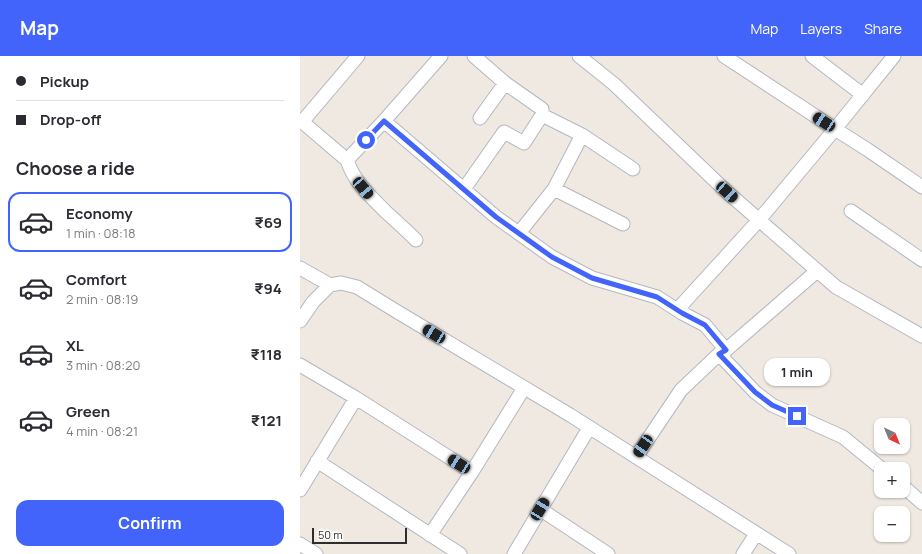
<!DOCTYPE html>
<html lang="en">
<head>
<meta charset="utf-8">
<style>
	body { margin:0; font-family:Manrope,sans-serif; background:#f7f7f7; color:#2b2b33; height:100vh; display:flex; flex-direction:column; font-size:15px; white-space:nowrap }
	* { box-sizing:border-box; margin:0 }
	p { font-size:13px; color:#7c7c81 }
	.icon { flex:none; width:22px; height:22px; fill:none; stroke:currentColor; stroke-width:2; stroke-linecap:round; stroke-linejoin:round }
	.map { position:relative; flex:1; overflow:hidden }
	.drawer { display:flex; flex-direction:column; background:#fff; width:300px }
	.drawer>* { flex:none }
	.top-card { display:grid; align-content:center; height:88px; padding:0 16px; background:#fff }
	.needle { width:26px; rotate:137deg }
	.fabs { position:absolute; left:574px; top:362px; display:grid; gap:8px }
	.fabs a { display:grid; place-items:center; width:36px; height:36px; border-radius:8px; background:#fff; box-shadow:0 1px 3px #0004; font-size:20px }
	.scale { position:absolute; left:12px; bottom:10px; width:95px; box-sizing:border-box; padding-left:4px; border:2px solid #2e2e2e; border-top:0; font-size:11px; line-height:14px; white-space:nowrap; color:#2e2e2e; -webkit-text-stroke:3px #fff; paint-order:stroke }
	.end { position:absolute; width:18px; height:18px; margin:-9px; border:5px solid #4264fb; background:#fff; box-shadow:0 0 0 2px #fff }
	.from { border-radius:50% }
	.bubble { position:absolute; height:28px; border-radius:12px; background:#fff; box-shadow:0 1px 3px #0004; font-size:13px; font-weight:700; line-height:28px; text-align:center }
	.car { position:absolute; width:12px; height:24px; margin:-12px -6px; border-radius:5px; box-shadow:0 0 3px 1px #0007; background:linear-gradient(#222 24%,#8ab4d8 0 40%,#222 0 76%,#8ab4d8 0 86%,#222 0) }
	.top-card b { display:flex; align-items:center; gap:14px; height:38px; font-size:15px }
	.top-card b+b { border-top:1px solid #e1e1e2 }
	.top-card i { width:10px; height:10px; background:#2b2b33 }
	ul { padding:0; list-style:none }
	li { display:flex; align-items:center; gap:12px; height:60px; margin:0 8px 6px; padding:0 8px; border:2px solid transparent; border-radius:12px }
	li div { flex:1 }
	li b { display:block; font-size:15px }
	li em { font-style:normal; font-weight:700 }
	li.active { border-color:#4264fb }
	li>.icon { width:36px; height:36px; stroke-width:1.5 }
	h2 { padding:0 16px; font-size:18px; line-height:48px }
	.primary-button { display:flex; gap:8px; margin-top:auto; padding:8px 16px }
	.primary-button a { flex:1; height:46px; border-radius:12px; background:#4264fb; color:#fff; font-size:16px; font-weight:700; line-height:46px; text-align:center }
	header { display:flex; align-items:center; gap:24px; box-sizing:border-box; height:56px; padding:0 20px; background:#4264fb; color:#fff }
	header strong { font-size:19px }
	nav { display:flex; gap:22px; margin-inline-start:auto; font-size:14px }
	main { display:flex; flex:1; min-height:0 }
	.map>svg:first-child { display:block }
</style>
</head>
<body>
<header>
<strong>Map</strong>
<nav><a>Map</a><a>Layers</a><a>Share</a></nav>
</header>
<main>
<section class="drawer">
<div class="top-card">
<b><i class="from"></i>Pickup</b>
<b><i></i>Drop-off</b>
</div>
<h2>Choose a ride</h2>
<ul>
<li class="active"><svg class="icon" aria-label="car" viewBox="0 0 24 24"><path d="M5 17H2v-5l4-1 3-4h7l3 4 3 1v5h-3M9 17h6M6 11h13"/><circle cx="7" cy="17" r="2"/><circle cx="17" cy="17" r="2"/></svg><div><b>Economy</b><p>1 min · 08:18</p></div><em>₹69</em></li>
<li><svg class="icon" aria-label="car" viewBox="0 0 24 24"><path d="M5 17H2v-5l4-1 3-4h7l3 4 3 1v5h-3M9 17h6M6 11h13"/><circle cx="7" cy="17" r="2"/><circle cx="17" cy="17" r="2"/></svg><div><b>Comfort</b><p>2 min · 08:19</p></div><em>₹94</em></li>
<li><svg class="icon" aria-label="car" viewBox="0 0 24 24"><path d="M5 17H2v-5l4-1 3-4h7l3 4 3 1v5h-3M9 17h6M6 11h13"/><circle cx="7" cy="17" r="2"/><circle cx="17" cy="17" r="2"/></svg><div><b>XL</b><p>3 min · 08:20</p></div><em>₹118</em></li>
<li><svg class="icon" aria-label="car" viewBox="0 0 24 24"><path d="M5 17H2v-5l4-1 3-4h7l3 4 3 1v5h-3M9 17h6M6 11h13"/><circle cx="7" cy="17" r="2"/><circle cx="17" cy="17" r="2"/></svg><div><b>Green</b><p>4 min · 08:21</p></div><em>₹121</em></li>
</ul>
<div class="primary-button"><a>Confirm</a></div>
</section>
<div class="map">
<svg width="622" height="498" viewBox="0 0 622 498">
	<rect width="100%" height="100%" fill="#efe9e1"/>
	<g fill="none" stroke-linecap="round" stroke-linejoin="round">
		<defs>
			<path id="minor" d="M 174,0 L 205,27 L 242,53 L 242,59
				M 279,0 L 314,28 L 427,136 L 536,231 L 622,280
				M 424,0 L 535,73 L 568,94 L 622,131
				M 512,0 L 563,39
				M 180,62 L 205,27
				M 0,64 L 47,104 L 84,65 L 196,161 L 252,201 L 292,222 L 357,241 L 382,257 L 405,269 L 426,294
				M 84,65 L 141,0
				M 2,66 L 58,0
				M 47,104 C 54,126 70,140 86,156 C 96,165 106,174 116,184
				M 164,133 L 204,76 L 224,87 L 242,59 L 282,79 L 333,113
				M 254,133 L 323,168
				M 551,155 L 622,204
				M 219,177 L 254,133 L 282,79
				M 0,212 L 30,229
				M 377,254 L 459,164 L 535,73 L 594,0
				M 0,265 L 13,246 L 30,229 L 41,227 L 57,231 L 96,255 L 270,359 L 489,498
				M 419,298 L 455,336 L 472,349 L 543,381 L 582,413
				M 0,309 L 56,342 L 172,416
				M 336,401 L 381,334 L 419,298 L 426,294 L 517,215
				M 17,405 L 160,498
				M 603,430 L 622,447
				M 0,434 L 56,342
				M 240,453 L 308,498
				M 130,479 L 172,416 L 224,332
				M 0,488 L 16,498
				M 214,498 L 289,372
				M 443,498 L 456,478"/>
		</defs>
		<!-- minor casing -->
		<use href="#minor" stroke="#b4b7c1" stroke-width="15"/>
		<!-- minor -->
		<use href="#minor" stroke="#fff" stroke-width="13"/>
	</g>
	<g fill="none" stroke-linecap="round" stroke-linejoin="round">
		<!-- route -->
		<path stroke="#4264fb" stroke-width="5" d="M 66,84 L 84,65 L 196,161 L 252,201 L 292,222 L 357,241 L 382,257 L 405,269 L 426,294 L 419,298 L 455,336 L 472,349 L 497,360"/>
	</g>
</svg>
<div class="fabs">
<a><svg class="needle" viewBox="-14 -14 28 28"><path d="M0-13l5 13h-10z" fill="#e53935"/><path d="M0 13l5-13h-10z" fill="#7c7c81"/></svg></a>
<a>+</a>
<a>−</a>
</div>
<div class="scale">50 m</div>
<i class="end from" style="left:66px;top:84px"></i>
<i class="end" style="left:497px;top:360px"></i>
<div class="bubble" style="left:464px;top:302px;width:66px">1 min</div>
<i class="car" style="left:524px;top:66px;rotate:303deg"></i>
<i class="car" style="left:63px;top:132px;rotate:140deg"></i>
<i class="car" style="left:427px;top:136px;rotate:132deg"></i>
<i class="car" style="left:134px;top:278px;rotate:301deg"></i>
<i class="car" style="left:343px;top:390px;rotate:214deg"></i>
<i class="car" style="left:159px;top:408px;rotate:302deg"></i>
<i class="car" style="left:240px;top:453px;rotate:31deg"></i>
</div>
</main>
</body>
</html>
